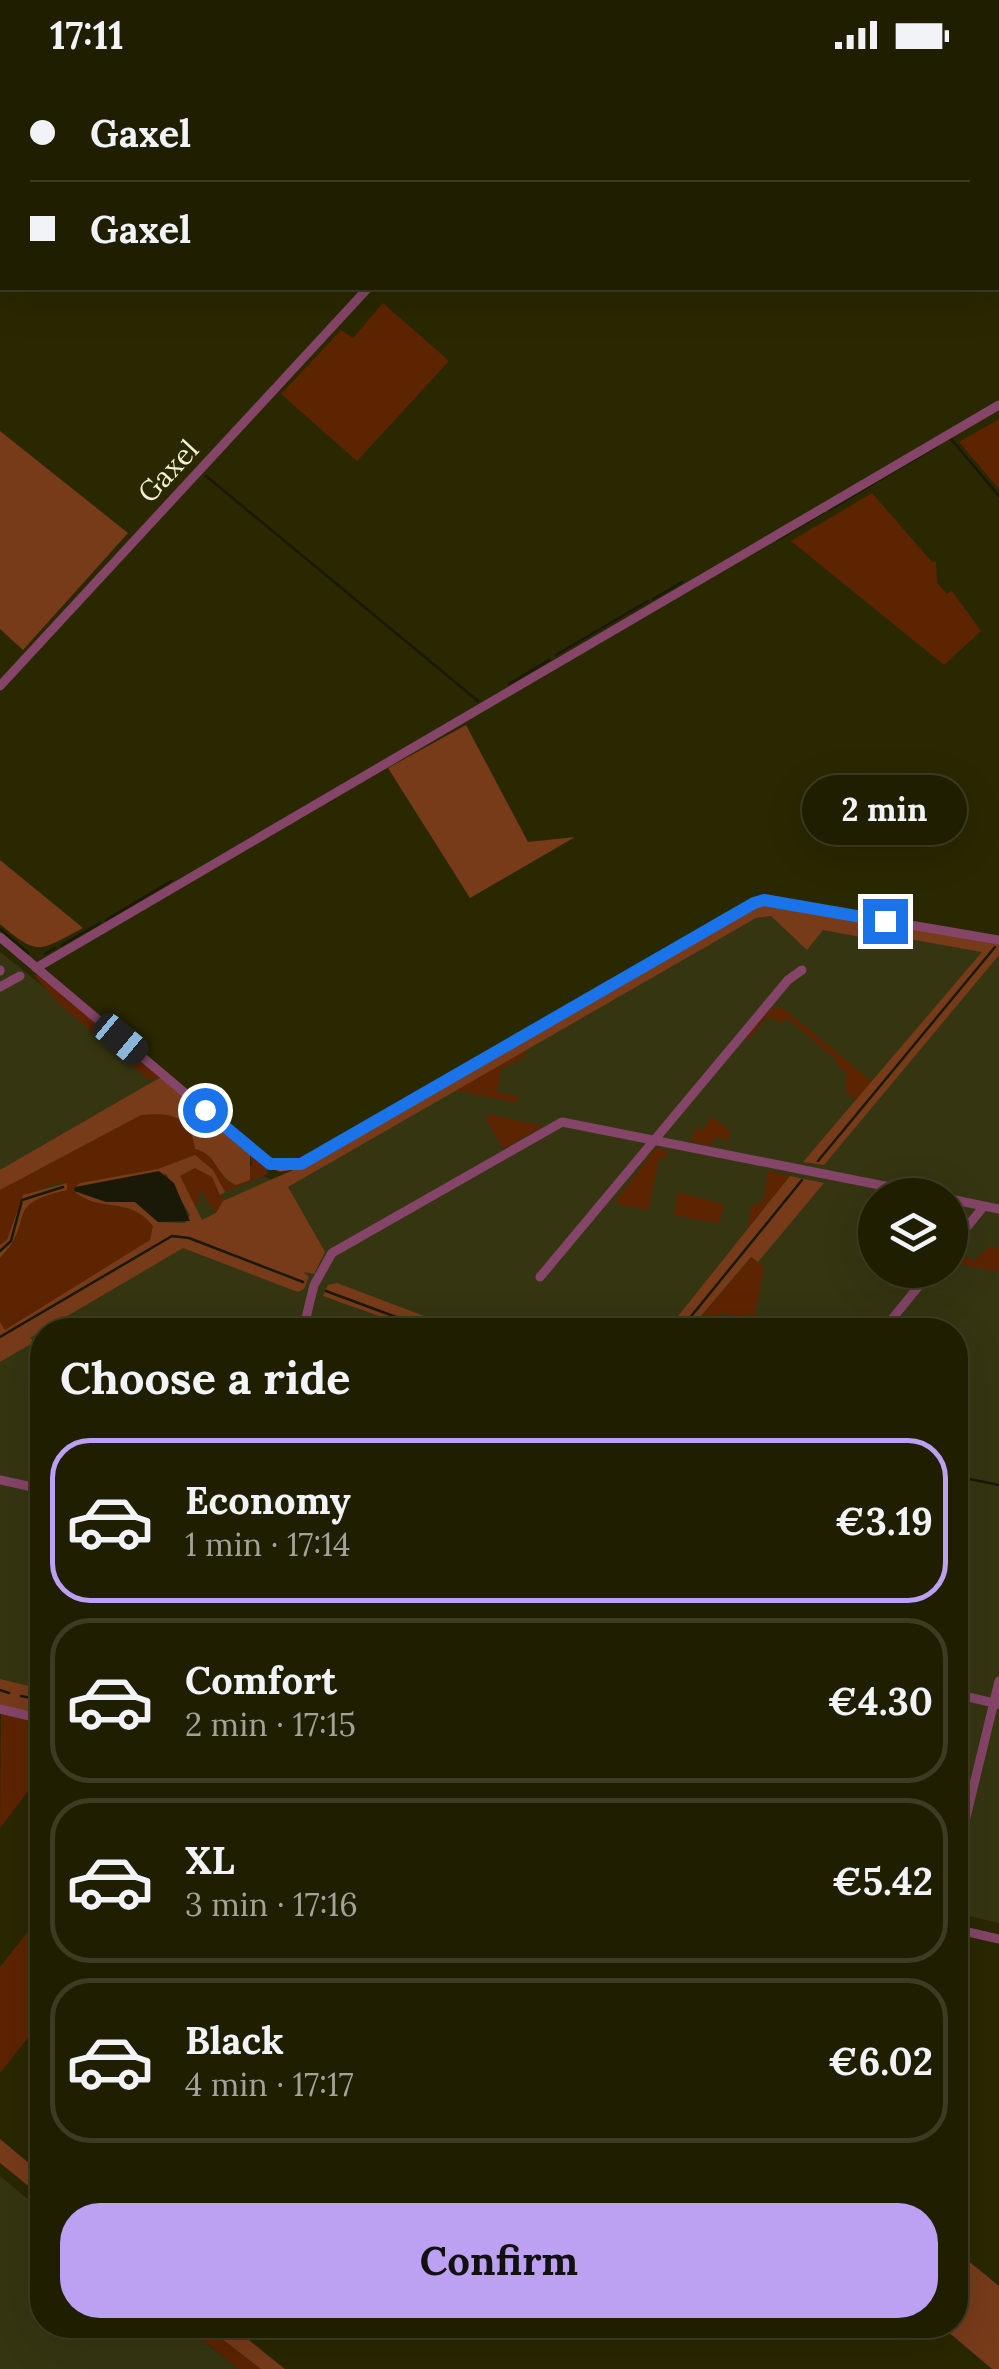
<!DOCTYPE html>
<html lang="en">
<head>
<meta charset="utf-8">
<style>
	body { margin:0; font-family:Lora,serif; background:#2d2b0f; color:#f1f3f6; height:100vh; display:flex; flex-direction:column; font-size:38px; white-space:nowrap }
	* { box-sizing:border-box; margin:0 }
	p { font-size:32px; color:#a2a299 }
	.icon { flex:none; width:55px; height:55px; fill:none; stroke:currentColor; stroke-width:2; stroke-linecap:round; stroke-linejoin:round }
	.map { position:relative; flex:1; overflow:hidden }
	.sheet { position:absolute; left:30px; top:1248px; width:938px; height:1020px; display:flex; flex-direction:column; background:#201e00; border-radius:40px; box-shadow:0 10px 40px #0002,0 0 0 2px #3d3c22 }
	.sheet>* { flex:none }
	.top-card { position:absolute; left:0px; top:0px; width:1000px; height:220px; box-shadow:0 10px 40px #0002,0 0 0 2px #3d3c22; display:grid; align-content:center; height:220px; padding:0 30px; background:#201e00 }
	.buttons { position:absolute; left:858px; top:1108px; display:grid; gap:20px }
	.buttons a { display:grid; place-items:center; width:110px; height:110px; border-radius:50%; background:#201e00; box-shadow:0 10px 40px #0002,0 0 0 2px #3d3c22; font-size:50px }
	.end { position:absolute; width:45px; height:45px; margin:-22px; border:12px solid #1a73e8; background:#fff; box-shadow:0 0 0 5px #fff }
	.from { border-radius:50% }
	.bubble { position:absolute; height:70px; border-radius:35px; background:#201e00; box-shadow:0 10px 40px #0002,0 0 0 2px #3d3c22; font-size:32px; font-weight:700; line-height:70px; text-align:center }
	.car { position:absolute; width:30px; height:60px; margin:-30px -15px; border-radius:12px; box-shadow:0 0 8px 2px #0007; background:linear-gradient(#222 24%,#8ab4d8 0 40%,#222 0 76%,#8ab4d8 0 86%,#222 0) }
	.top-card b { display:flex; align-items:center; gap:35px; height:95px; font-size:38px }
	.top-card b+b { border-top:2px solid #3d3c22 }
	.top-card i { width:25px; height:25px; background:#f1f3f6 }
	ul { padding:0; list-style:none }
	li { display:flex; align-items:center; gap:30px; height:165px; margin:0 20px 15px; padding:0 10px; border:5px solid #3d3c22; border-radius:40px }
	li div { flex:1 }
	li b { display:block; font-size:38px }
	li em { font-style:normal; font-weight:700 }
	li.selected { border-color:#bca0f2 }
	li>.icon { width:90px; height:90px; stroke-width:1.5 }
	h2 { padding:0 30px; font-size:45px; line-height:120px }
	.button { display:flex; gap:20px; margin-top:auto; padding:20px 30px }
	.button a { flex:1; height:115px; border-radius:40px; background:#bca0f2; color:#111; font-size:40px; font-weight:700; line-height:115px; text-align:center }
	.status { display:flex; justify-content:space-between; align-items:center; height:70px; padding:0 50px; background:#201e00; direction:ltr }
	.status svg { height:28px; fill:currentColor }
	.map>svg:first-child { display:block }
</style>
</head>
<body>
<div class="status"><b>17:11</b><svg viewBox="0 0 49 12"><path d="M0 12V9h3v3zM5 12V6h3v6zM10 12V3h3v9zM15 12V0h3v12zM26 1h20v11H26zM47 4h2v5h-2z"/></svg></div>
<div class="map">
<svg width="999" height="2299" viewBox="0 0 999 2299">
	<rect width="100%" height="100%" fill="#2a2800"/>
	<!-- built -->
	<path fill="#363512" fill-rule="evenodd" d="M 771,846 L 903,875 L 909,869 L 999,884 L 999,1853 L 955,1843 L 955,1260 L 42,1260 L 42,1619 L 0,1609 L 0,882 L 161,1010 L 257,1103 L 287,1117 L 634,916 L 756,848 ZM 875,1125 L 950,1125 L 950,1200 L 875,1200 Z
		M 0,2106 L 42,2141 L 42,2255 L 184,2255 L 239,2299 L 0,2299 Z"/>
	<!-- green -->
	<path fill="#5d2401" d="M 383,233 L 449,291 L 357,391 L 281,324 L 341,260 L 353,268 Z
		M 999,349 L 999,419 L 959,372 Z
		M 872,423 L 932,492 L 936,492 L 937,513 L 947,524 L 952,521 L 981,561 L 944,595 L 791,471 Z
		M 38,904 L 161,1007 L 149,1010 L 58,933 L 34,905 Z
		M 783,938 L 872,1012 L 856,1030 L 846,1023 L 846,1003 L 835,993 L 837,990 L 788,949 L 780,953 L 768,946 L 748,970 L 747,965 L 769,939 Z
		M 524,980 L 527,986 L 501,999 L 497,1022 L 518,1027 L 517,1033 L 454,1020 Z
		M 163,1043 L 182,1048 L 228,1112 L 236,1115 L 252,1094 L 250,1083 L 268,1095 L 267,1104 L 225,1122 L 213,1100 L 195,1085 L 158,1099 L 80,1113 L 74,1123 C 104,1136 132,1130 153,1156 L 150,1171 L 5,1260 L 0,1252 L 0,1188 C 38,1150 0,1135 67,1120 L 63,1112 C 17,1123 22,1131 7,1170 L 0,1175 L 0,1120 L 141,1045 Z
		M 489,1044 L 543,1056 L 503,1079 L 487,1051 Z
		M 713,1047 L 730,1061 L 728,1076 L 726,1069 L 715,1067 L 711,1076 L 690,1071 L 697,1057 L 702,1061 Z
		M 656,1078 L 667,1081 L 665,1089 L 659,1089 L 648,1140 L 614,1133 Z
		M 195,1098 L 212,1107 L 223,1131 L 216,1143 L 201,1122 L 197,1125 L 200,1131 L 194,1135 L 179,1106 Z
		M 768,1101 L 790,1106 L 748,1158 L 751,1136 L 763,1132 Z
		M 678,1122 L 724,1134 L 719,1154 L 674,1145 Z
		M 990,1176 L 999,1178 L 999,1202 L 954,1193 L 952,1202 L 944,1202 L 942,1212 L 931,1212 L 941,1200 L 950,1200 L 955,1182 L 974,1191 Z
		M 752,1187 L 764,1197 L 755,1244 L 832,1260 L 806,1260 L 722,1243 L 701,1260 L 689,1260 Z
		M 1,1643 L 42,1653 L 42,1703 L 0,1758 Z
		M 42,1844 L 42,1950 L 0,2003 L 0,1897 Z
		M 184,2255 L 204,2255 L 261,2299 L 239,2299 Z"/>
	<!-- forest -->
	<path fill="#773b1a" d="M 0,361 L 128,463 L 23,580 L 0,559 Z
		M 466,655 L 528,772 L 575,767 L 470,828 L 388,698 Z
		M 0,790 L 83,858 C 39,881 39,887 0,854 Z
		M 770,833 L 999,873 L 999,885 L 824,1095 L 803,1092 L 982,882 L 909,869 L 903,875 L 823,860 L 807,880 L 771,846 L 756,848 L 288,1117 L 325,1182 L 314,1204 L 304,1202 L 309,1207 L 304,1219 L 298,1222 L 183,1178 L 30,1268 L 36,1271 L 0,1292 L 0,1252 L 5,1260 L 150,1170 L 153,1156 C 127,1124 99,1144 74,1121 L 135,1132 L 158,1152 L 185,1153 L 190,1145 L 166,1104 L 75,1117 L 80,1113 L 158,1099 L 195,1085 L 213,1100 L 225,1122 L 220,1125 L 212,1107 L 195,1098 L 180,1106 L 202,1150 L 216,1143 L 223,1131 L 300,1097 L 757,834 Z
		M 161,1007 L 250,1083 L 250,1110 L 236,1115 C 216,1107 218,1084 195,1079 C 191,1046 171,1042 141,1045 L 0,1120 L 0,1100 Z
		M 790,1106 L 824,1113 L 758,1192 L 751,1187 L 689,1260 L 667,1260 Z
		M 67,1113 L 67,1120 C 0,1135 38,1149 0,1188 L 0,1175 L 7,1170 L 23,1125 Z
		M 337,1213 L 461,1260 L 418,1260 L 323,1226 L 328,1215 Z
		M 0,1609 L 42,1619 L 42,1647 L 0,1637 Z
		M 0,2069 L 42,2104 L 42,2127 L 0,2093 Z
		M 955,2180 L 999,2216 L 999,2299 L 992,2299 L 940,2255 L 955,2255 Z
		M 204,2255 L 230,2255 L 285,2299 L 261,2299 Z"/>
	<!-- water -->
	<path fill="#1a1907" d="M 159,1101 L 174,1113 L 190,1151 L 158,1152 L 135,1132 L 106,1132 L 74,1121 L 75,1117 Z"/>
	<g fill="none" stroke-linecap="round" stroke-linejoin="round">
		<!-- stream -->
		<path stroke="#1a1907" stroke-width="2.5" d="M 951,369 L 999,426
			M 206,406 L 478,631
			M 829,440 L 937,376
			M 777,470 L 823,443
			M 653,529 L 682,512
			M 556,585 L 648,531
			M 509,614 L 549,590
			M 106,850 L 171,811
			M 0,859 L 28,883
			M 62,875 L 100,853
			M 45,884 L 55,878
			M 818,1091 L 995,877
			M 0,1181 L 11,1171 L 22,1130 L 63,1117
			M 326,1221 L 431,1260
			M 680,1260 L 802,1110
			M 0,1267 L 172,1166 L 189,1168 L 303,1212
			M 955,1406 L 999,1415
			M 0,1620 L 9,1623
			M 21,1626 L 42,1630"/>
		<!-- street -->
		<path stroke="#854568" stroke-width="9" d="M 567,2 L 570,0
			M 0,616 L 368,218
			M 0,867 L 262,1088 L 280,1097 L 301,1094 L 754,833 L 764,830 L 999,870
			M 36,898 L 999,335
			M 0,901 L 0,900
			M 0,917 L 20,906
			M 950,1129 L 999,1139
			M 950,1178 L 984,1136
			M 540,1207 L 788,910 L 802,900
			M 303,1260 L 314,1215 L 332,1183 L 562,1052 L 930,1125
			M 883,1260 L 932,1200
			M 0,1410 L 42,1419
			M 955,1624 L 999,1634
			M 0,1639 L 42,1649
			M 955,1793 L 999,1611
			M 955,1859 L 999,1869"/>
	</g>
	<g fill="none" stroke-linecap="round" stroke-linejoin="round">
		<!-- route -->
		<path stroke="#1a73e8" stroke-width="12" d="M 205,1040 L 270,1094 L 301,1094 L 754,833 L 764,830 L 885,851"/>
	</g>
	<g text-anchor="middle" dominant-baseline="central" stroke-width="8" stroke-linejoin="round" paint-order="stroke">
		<!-- street labels -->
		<g font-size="28" fill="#f0f0d2" stroke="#2a2800">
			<text transform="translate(168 401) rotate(-47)">Gaxel</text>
		</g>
	</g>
</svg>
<div class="buttons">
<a><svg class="icon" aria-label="layers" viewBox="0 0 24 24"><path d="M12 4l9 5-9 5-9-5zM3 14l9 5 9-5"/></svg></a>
</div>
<i class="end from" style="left:205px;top:1040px"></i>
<i class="end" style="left:885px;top:851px"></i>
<div class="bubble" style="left:802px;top:705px;width:165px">2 min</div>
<i class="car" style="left:121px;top:969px;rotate:130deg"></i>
<div class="top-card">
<b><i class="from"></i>Gaxel</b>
<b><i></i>Gaxel</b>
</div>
<section class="sheet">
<h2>Choose a ride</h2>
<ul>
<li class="selected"><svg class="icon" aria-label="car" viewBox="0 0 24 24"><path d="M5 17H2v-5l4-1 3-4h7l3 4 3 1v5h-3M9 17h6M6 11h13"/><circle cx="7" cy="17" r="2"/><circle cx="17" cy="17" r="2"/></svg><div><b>Economy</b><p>1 min · 17:14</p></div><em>€3.19</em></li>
<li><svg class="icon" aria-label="car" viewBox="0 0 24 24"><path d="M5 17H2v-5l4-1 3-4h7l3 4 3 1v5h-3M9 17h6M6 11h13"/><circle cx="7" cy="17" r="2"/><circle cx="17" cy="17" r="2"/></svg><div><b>Comfort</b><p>2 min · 17:15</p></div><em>€4.30</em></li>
<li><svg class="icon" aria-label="car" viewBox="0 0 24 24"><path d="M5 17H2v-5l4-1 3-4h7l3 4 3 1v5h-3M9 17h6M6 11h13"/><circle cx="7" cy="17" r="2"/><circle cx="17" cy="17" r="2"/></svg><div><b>XL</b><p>3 min · 17:16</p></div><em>€5.42</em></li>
<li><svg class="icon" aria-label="car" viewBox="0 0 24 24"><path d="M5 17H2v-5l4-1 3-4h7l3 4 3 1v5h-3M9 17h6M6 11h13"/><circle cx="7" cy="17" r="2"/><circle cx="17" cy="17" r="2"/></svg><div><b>Black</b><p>4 min · 17:17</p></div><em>€6.02</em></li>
</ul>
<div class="button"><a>Confirm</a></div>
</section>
</div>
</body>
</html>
